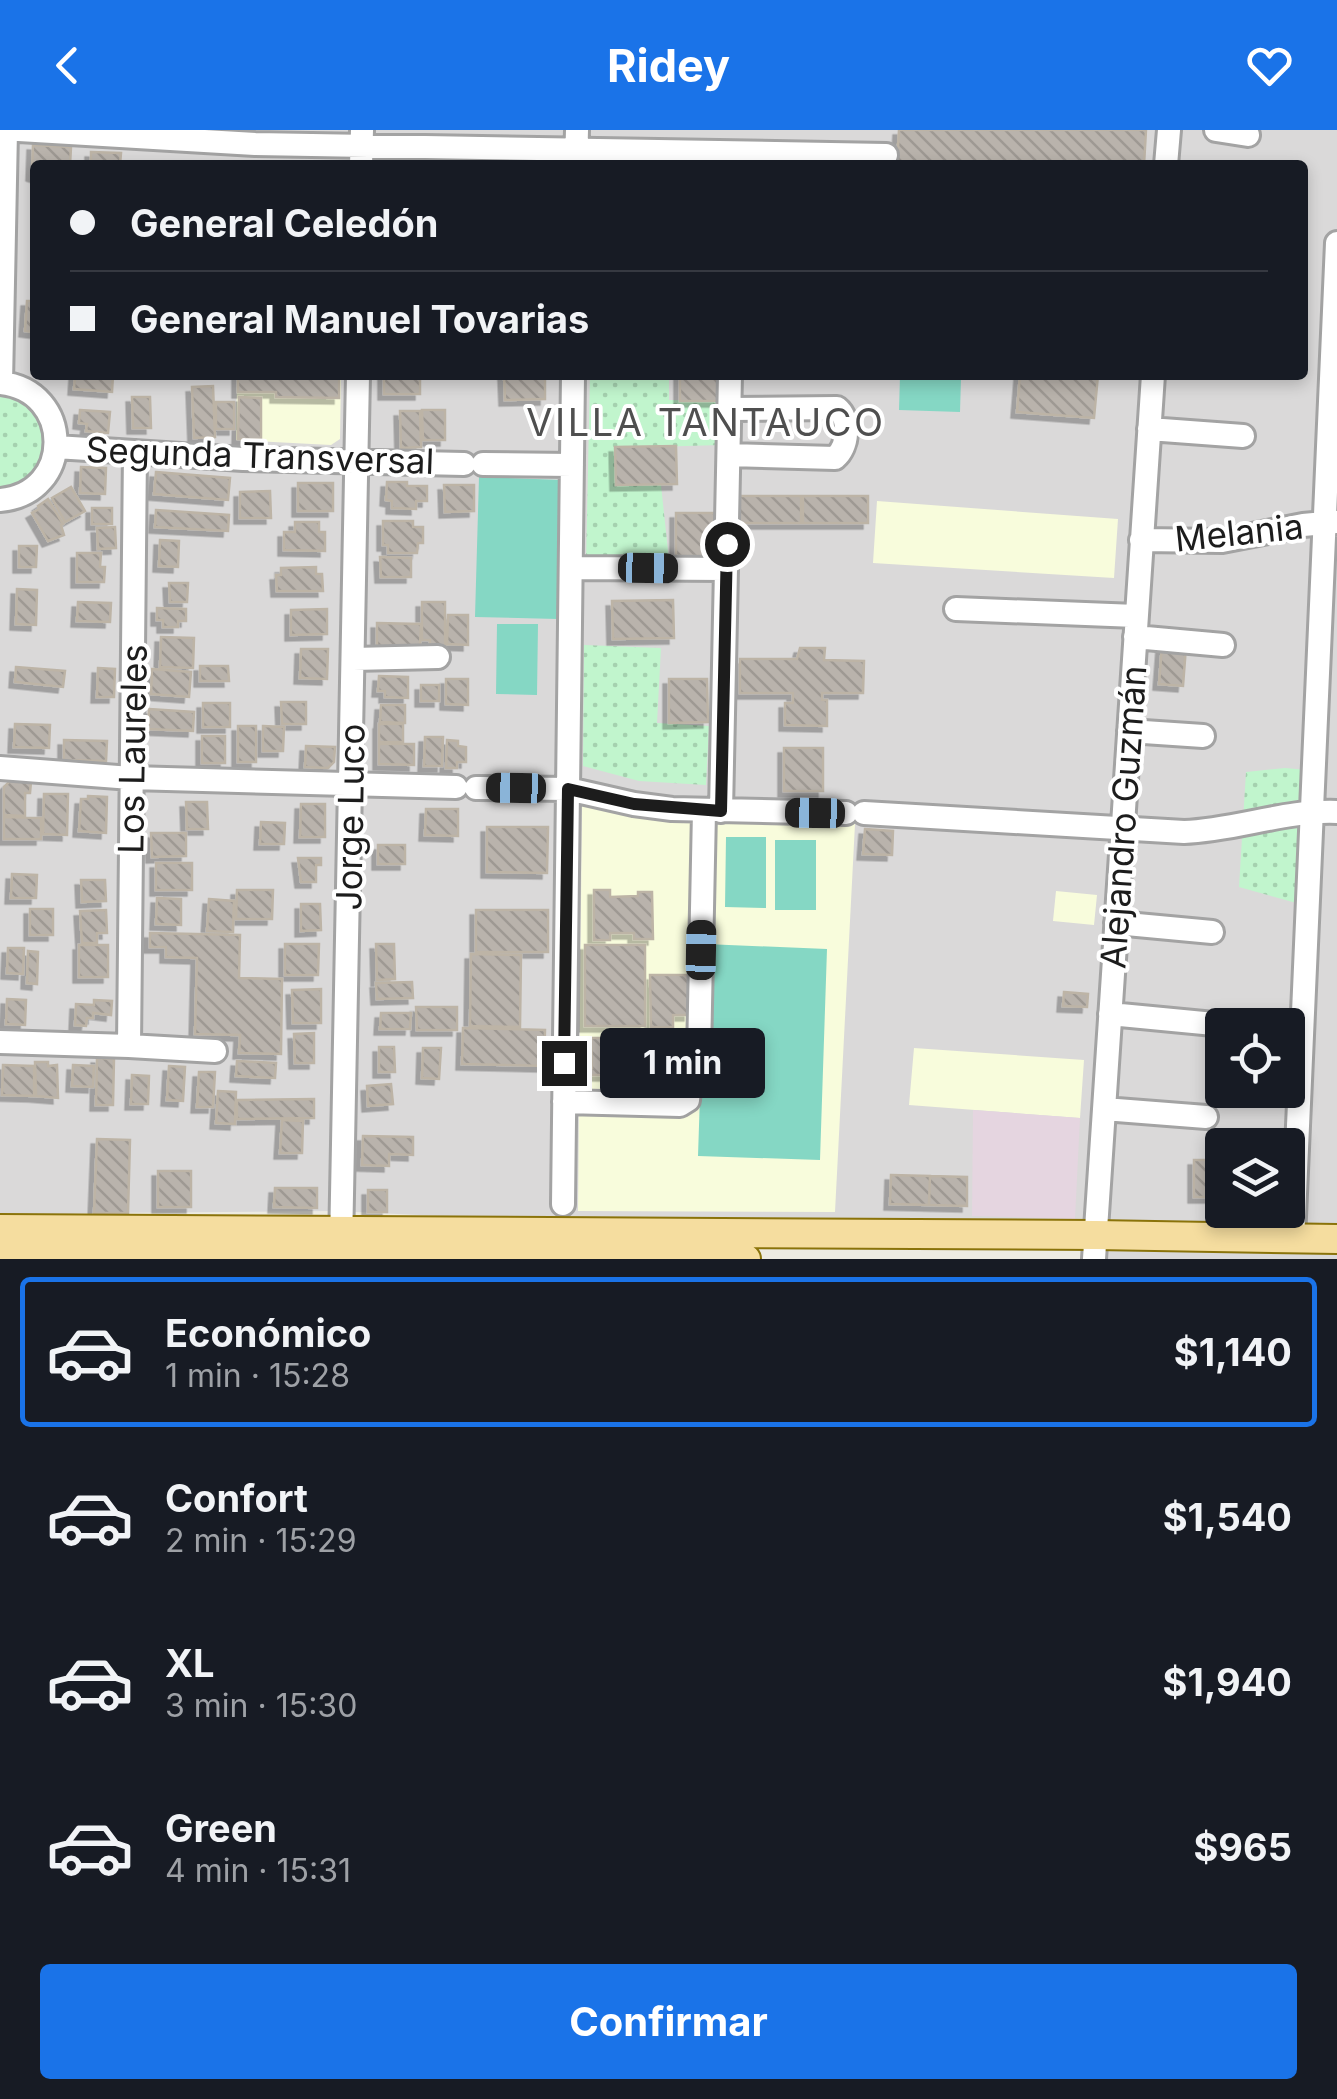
<!DOCTYPE html>
<html lang="es">
<head>
<meta charset="utf-8">
<style>
	body { margin:0; font-family:Inter,sans-serif; background:#20242c; color:#f1f3f6; height:100vh; display:flex; flex-direction:column; font-size:38px; white-space:nowrap }
	* { box-sizing:border-box; margin:0 }
	p { font-size:32px; color:#9ea1a6 }
	.icon { flex:none; width:55px; height:55px; fill:none; stroke:currentColor; stroke-width:2; stroke-linecap:round; stroke-linejoin:round }
	.map { position:relative; height:1129px; overflow:hidden }
	.panel { display:flex; flex-direction:column; background:#171b24; flex:1 }
	.panel>* { flex:none }
	.guide { position:absolute; left:30px; top:30px; width:1278px; height:220px; border-radius:10px; box-shadow:0 5px 15px #0003; display:grid; align-content:center; height:220px; padding:0 40px; background:#171b24 }
	.fabs { position:absolute; left:1205px; top:878px; display:grid; gap:20px }
	.fabs a { display:grid; place-items:center; width:100px; height:100px; border-radius:10px; background:#171b24; box-shadow:0 5px 15px #0003; font-size:50px }
	.end { position:absolute; width:45px; height:45px; margin:-22px; border:12px solid #1c1c1c; background:#fff; box-shadow:0 0 0 5px #fff }
	.from { border-radius:50% }
	.bubble { position:absolute; height:70px; border-radius:10px; background:#171b24; box-shadow:0 5px 15px #0003; font-size:32px; font-weight:700; line-height:70px; text-align:center }
	.car { position:absolute; width:30px; height:60px; margin:-30px -15px; border-radius:12px; box-shadow:0 0 8px 2px #0007; background:linear-gradient(#222 24%,#8ab4d8 0 40%,#222 0 76%,#8ab4d8 0 86%,#222 0) }
	.guide b { display:flex; align-items:center; gap:35px; height:95px; font-size:38px }
	.guide b+b { border-top:2px solid #363941 }
	.guide i { width:25px; height:25px; background:#f1f3f6 }
	ul { padding:18px 0 0; list-style:none }
	li { display:flex; align-items:center; gap:30px; height:150px; margin:0 20px 15px; padding:0 20px; border:5px solid transparent; border-radius:10px }
	li div { flex:1 }
	li b { display:block; font-size:38px }
	li em { font-style:normal; font-weight:700 }
	li.active { border-color:#1a73e8 }
	li>.icon { width:90px; height:90px; stroke-width:1.5 }
	.primary-button { display:flex; gap:20px; margin-top:auto; padding:20px 40px }
	.primary-button a { flex:1; height:115px; border-radius:10px; background:#1a73e8; color:#fff; font-size:40px; font-weight:700; line-height:115px; text-align:center }
	header { display:flex; justify-content:space-between; align-items:center; height:130px; padding:0 40px; background:#1a73e8; color:#fff; font-size:45px; font-weight:700 }
	.map>svg:first-child { display:block }
</style>
</head>
<body>
<header><svg class="icon" aria-label="back" viewBox="0 0 24 24"><path d="M15 5l-7 7 7 7"/></svg>Ridey<svg class="icon" aria-label="heart" viewBox="0 0 24 24"><path d="M12 20l-8-8c-3-5 5-10 8-4 3-6 11-1 8 4z"/></svg></header>
<div class="map">
<svg width="1337" height="1129" viewBox="0 0 1337 1129">
	<defs>
		<pattern id="park-dots" width="8" height="8" patternUnits="userSpaceOnUse" patternTransform="scale(2.5)"><rect width="8" height="8" fill="#c1f5cd"/><path d="M2 2h.1M6 6h.1" fill="none" stroke="#a5d1af" stroke-width="1.8" stroke-linecap="round"/></pattern>
		<pattern id="building-back-hatch" width="6" height="6" patternUnits="userSpaceOnUse" patternTransform="scale(2.5)"><rect width="6" height="6" fill="#b9b3ac"/><path d="M-1 5l2 2M0 0l6 6M5-1l2 2" fill="none" stroke="#9e9993"/></pattern>
		<filter id="shadow"><feDropShadow dx="-5.5" dy="5.5" stdDeviation="0" flood-color="#0004"/></filter>
	</defs>
	<rect width="100%" height="100%" fill="#edebe2"/>
	<!-- residential -->
	<path fill="#dad9d9" fill-rule="evenodd" d="M 0,0 L 1337,0 L 1337,1129 L 1099,1129 L 1099,1117 L 334,1081 L 94,1083 L 0,1087 ZM 35,35 L 1302,35 L 1302,245 L 35,245 ZM 1222,895 L 1288,895 L 1288,960 L 1222,960 ZM 1222,1015 L 1288,1015 L 1288,1080 L 1222,1080 Z"/>
	<!-- education -->
	<path fill="#f8fcdc" d="M 237,245 L 341,245 L 340,309 L 331,315 L 236,310 Z
		M 877,371 L 1118,389 L 1114,448 L 873,433 Z
		M 582,670 L 637,685 L 855,694 L 835,1082 L 578,1081 Z
		M 1056,761 L 1097,765 L 1094,795 L 1053,791 Z
		M 914,918 L 1084,930 L 1080,988 L 909,975 Z"/>
	<!-- railway -->
	<path fill="#e5d5e0" d="M 973,980 L 1080,988 L 1075,1089 L 972,1086 Z"/>
	<!-- park -->
	<path fill="url(#park-dots)" d="M 590,245 L 669,245 L 669,270 L 719,271 L 721,315 L 615,318 L 616,355 L 661,355 L 669,430 L 586,433 Z
		M 0,262 L 27,271 L 45,297 L 45,328 L 27,353 L 0,362 Z
		M 584,515 L 661,518 L 657,593 L 709,596 L 706,655 L 639,651 L 583,636 Z
		M 1285,638 L 1307,640 L 1300,774 L 1239,757 L 1246,642 Z"/>
	<!-- pitch -->
	<path fill="#85d7c4" d="M 900,246 L 961,248 L 960,282 L 899,280 Z
		M 479,347 L 562,350 L 558,489 L 475,487 Z
		M 497,494 L 538,494 L 537,565 L 496,564 Z
		M 726,707 L 766,707 L 766,778 L 725,777 Z
		M 775,710 L 816,710 L 816,780 L 775,780 Z
		M 705,814 L 827,819 L 820,1030 L 698,1026 Z"/>
	<!-- building -->
	<path fill="url(#building-back-hatch)" stroke="#bdb4a6" stroke-width="2.5" filter="url(#shadow)" d="M 899,0 L 1146,0 L 1144,35 L 897,35 Z
		M 33,15 L 71,17 L 70,35 L 35,35 L 35,46 L 32,45 Z
		M 91,22 L 121,23 L 120,35 L 91,35 Z
		M 27,171 L 35,171 L 35,202 L 25,201 Z
		M 75,245 L 113,245 L 112,262 L 74,259 Z
		M 238,245 L 339,245 L 339,268 L 276,267 L 276,262 L 238,262 Z
		M 384,245 L 420,245 L 420,264 L 384,264 Z
		M 504,245 L 545,245 L 545,269 L 505,270 Z
		M 680,245 L 719,245 L 719,271 L 680,271 Z
		M 1020,245 L 1098,245 L 1094,288 L 1017,282 Z
		M 213,256 L 215,307 L 194,308 L 192,257 Z
		M 132,267 L 150,267 L 151,298 L 133,298 Z
		M 239,267 L 261,268 L 261,309 L 238,309 Z
		M 216,272 L 234,272 L 234,299 L 216,299 Z
		M 80,280 L 110,282 L 108,303 L 86,301 L 87,294 L 79,293 Z
		M 422,280 L 445,280 L 445,310 L 423,310 Z
		M 400,281 L 420,281 L 421,317 L 401,318 Z
		M 676,316 L 677,354 L 616,355 L 615,317 Z
		M 81,337 L 106,338 L 105,364 L 80,363 Z
		M 156,342 L 230,348 L 228,370 L 154,364 Z
		M 387,352 L 407,352 L 407,356 L 427,356 L 427,371 L 416,371 L 416,379 L 392,378 L 392,371 L 386,370 Z
		M 298,353 L 333,353 L 333,381 L 298,381 Z
		M 444,355 L 474,355 L 474,381 L 445,382 Z
		M 71,357 L 85,381 L 65,392 L 52,368 Z
		M 270,361 L 271,388 L 240,388 L 240,362 Z
		M 735,366 L 801,366 L 801,393 L 735,393 Z
		M 803,366 L 868,366 L 868,393 L 803,393 Z
		M 48,369 L 63,394 L 61,395 L 64,405 L 48,411 L 32,383 L 39,379 L 38,376 Z
		M 92,378 L 112,378 L 112,394 L 92,394 Z
		M 156,380 L 229,385 L 228,401 L 155,397 Z
		M 676,383 L 714,383 L 715,426 L 676,426 Z
		M 383,391 L 413,391 L 413,397 L 423,397 L 423,413 L 418,413 L 417,423 L 388,423 L 388,415 L 383,415 Z
		M 295,392 L 319,392 L 319,402 L 325,402 L 325,421 L 284,420 L 284,402 L 295,402 Z
		M 115,397 L 116,418 L 98,419 L 97,398 Z
		M 160,410 L 179,411 L 178,437 L 159,436 Z
		M 19,416 L 37,416 L 36,437 L 19,437 Z
		M 77,423 L 101,423 L 100,437 L 105,437 L 104,452 L 77,452 Z
		M 380,427 L 411,428 L 411,447 L 381,447 Z
		M 316,437 L 316,444 L 322,444 L 323,461 L 277,461 L 276,445 L 281,445 L 281,438 Z
		M 169,453 L 188,453 L 187,472 L 170,472 Z
		M 17,459 L 37,460 L 36,495 L 16,494 Z
		M 673,470 L 674,508 L 613,509 L 612,471 Z
		M 78,472 L 111,473 L 110,492 L 77,491 Z
		M 422,472 L 445,472 L 445,516 L 430,516 L 430,510 L 422,510 Z
		M 157,478 L 186,479 L 186,491 L 178,491 L 178,497 L 163,497 L 163,490 L 157,490 Z
		M 327,479 L 327,504 L 291,505 L 291,480 Z
		M 448,485 L 468,485 L 468,515 L 447,514 Z
		M 377,493 L 421,494 L 420,516 L 377,516 Z
		M 161,507 L 194,508 L 193,538 L 160,537 Z
		M 1162,515 L 1186,517 L 1183,556 L 1159,554 Z
		M 800,518 L 825,518 L 824,530 L 864,531 L 863,563 L 822,563 L 822,570 L 827,570 L 827,596 L 785,595 L 785,573 L 793,573 L 793,563 L 740,563 L 740,529 L 797,529 Z
		M 301,519 L 328,519 L 327,549 L 300,548 Z
		M 200,536 L 228,536 L 229,551 L 200,551 Z
		M 16,537 L 65,541 L 63,557 L 15,552 Z
		M 98,538 L 115,539 L 114,567 L 97,567 Z
		M 152,539 L 191,542 L 189,567 L 151,564 Z
		M 379,546 L 408,547 L 408,568 L 385,567 L 385,561 L 378,561 Z
		M 446,549 L 468,549 L 468,575 L 446,574 Z
		M 669,549 L 707,549 L 708,592 L 669,593 Z
		M 421,555 L 439,555 L 439,571 L 421,571 Z
		M 281,572 L 306,572 L 306,594 L 282,594 Z
		M 203,573 L 230,573 L 230,597 L 203,597 Z
		M 381,575 L 405,575 L 405,593 L 380,592 Z
		M 149,579 L 194,582 L 193,601 L 148,599 Z
		M 15,594 L 50,595 L 49,618 L 14,617 Z
		M 379,594 L 403,594 L 403,612 L 379,612 Z
		M 238,596 L 256,596 L 256,632 L 238,632 Z
		M 263,596 L 284,597 L 283,621 L 263,621 Z
		M 202,606 L 225,606 L 225,633 L 202,633 Z
		M 425,607 L 443,607 L 442,636 L 424,636 Z
		M 64,610 L 107,611 L 106,631 L 64,630 Z
		M 447,610 L 458,611 L 458,616 L 466,617 L 466,632 L 457,632 L 457,638 L 446,638 Z
		M 379,614 L 414,614 L 414,635 L 379,634 Z
		M 306,616 L 335,617 L 334,632 L 328,638 L 305,637 Z
		M 784,618 L 823,618 L 823,661 L 784,661 Z
		M 10,651 L 31,652 L 30,663 L 25,663 L 25,686 L 4,685 L 4,657 Z
		M 44,664 L 68,664 L 67,705 L 43,704 Z
		M 88,666 L 107,667 L 106,703 L 79,701 L 81,669 L 88,669 Z
		M 186,672 L 207,672 L 208,699 L 187,699 Z
		M 301,674 L 325,674 L 325,707 L 300,707 Z
		M 426,679 L 458,679 L 458,706 L 425,705 Z
		M 4,687 L 41,688 L 41,709 L 4,709 Z
		M 261,692 L 285,693 L 284,714 L 260,714 Z
		M 487,697 L 548,697 L 547,743 L 487,742 Z
		M 865,699 L 893,701 L 892,725 L 863,724 Z
		M 151,703 L 186,703 L 186,726 L 152,727 Z
		M 378,715 L 405,715 L 405,734 L 378,734 Z
		M 298,728 L 321,728 L 321,735 L 316,735 L 316,752 L 301,752 Z
		M 156,733 L 192,733 L 192,760 L 156,760 Z
		M 12,744 L 37,745 L 36,768 L 11,768 Z
		M 81,750 L 105,750 L 106,771 L 82,772 Z
		M 237,760 L 273,760 L 272,789 L 236,789 Z
		M 594,760 L 610,760 L 610,767 L 638,766 L 638,762 L 652,762 L 653,809 L 634,809 L 634,803 L 610,803 L 610,810 L 594,810 Z
		M 157,768 L 181,769 L 181,795 L 156,794 Z
		M 209,769 L 234,771 L 233,802 L 207,801 Z
		M 301,774 L 320,774 L 321,800 L 301,801 Z
		M 30,779 L 53,779 L 53,805 L 30,805 Z
		M 106,780 L 107,803 L 97,803 L 97,813 L 82,813 L 80,781 Z
		M 476,780 L 548,780 L 548,822 L 476,822 Z
		M 150,803 L 240,805 L 239,848 L 282,849 L 281,924 L 239,923 L 240,905 L 195,904 L 197,828 L 166,827 L 166,817 L 150,817 Z
		M 285,814 L 319,814 L 318,845 L 285,845 Z
		M 376,814 L 394,814 L 395,849 L 377,850 Z
		M 79,815 L 108,815 L 108,847 L 79,847 Z
		M 585,815 L 645,815 L 645,896 L 585,896 Z
		M 8,818 L 24,818 L 23,844 L 7,843 Z
		M 28,821 L 38,822 L 37,854 L 27,853 Z
		M 471,824 L 521,825 L 520,897 L 470,896 Z
		M 650,845 L 689,845 L 689,885 L 673,885 L 673,897 L 651,897 Z
		M 412,852 L 413,868 L 377,869 L 376,853 Z
		M 321,859 L 321,893 L 293,893 L 292,860 Z
		M 1064,862 L 1088,864 L 1087,877 L 1063,876 Z
		M 7,869 L 26,870 L 25,895 L 6,894 Z
		M 94,870 L 112,871 L 111,885 L 93,883 L 93,888 L 87,888 L 86,896 L 75,895 L 76,874 L 94,875 Z
		M 416,877 L 457,877 L 457,900 L 417,900 Z
		M 381,883 L 411,883 L 410,899 L 380,899 Z
		M 463,898 L 545,900 L 544,936 L 462,934 Z
		M 314,903 L 314,933 L 295,933 L 294,904 Z
		M 591,908 L 633,908 L 633,945 L 586,945 L 586,938 L 592,938 Z
		M 379,917 L 394,917 L 395,942 L 379,942 Z
		M 423,918 L 441,918 L 439,949 L 422,948 Z
		M 97,928 L 114,929 L 113,975 L 96,975 Z
		M 237,931 L 276,933 L 275,948 L 236,946 Z
		M 35,932 L 48,932 L 48,936 L 57,935 L 58,968 L 36,966 Z
		M 3,935 L 34,936 L 34,966 L 2,965 Z
		M 73,935 L 94,936 L 93,957 L 72,956 Z
		M 169,936 L 185,937 L 183,971 L 167,970 Z
		M 199,942 L 215,942 L 213,977 L 197,977 Z
		M 132,945 L 149,946 L 148,974 L 131,974 Z
		M 391,954 L 393,974 L 368,976 L 367,956 Z
		M 218,961 L 236,962 L 235,994 L 216,993 Z
		M 314,969 L 314,988 L 237,989 L 237,970 Z
		M 282,990 L 303,991 L 302,1023 L 280,1023 Z
		M 363,1006 L 413,1007 L 413,1025 L 389,1024 L 389,1036 L 362,1035 Z
		M 97,1009 L 130,1010 L 128,1083 L 94,1083 Z
		M 1194,1030 L 1214,1030 L 1214,1067 L 1194,1067 Z
		M 158,1041 L 191,1041 L 191,1077 L 158,1077 Z
		M 891,1045 L 930,1046 L 929,1075 L 890,1074 Z
		M 930,1046 L 967,1047 L 967,1076 L 929,1075 Z
		M 275,1058 L 317,1058 L 317,1078 L 274,1077 Z
		M 368,1060 L 387,1060 L 387,1082 L 368,1082 Z"/>
	<g fill="none" stroke-linecap="round" stroke-linejoin="round">
		<defs>
			<path id="minor" d="M 19,0 L 255,14 L 886,25
				M 1216,0 L 1248,5
				M 361,35 L 362,0
				M 576,35 L 577,0
				M 1166,35 L 1169,0
				M 0,253 C 74,260 74,364 0,370
				M 1,253 L 6,0
				M 1149,299 L 1243,306
				M 56,317 L 243,329 L 464,334
				M 729,325 L 835,328 C 848,317 851,289 837,278 L 729,279
				M 483,334 L 572,335
				M 1141,410 L 1222,411 L 1303,395 L 1336,392
				M 571,438 L 726,439
				M 956,479 L 1136,486
				M 1135,507 L 1223,515
				M 353,529 L 438,527
				M 1129,601 L 1203,606
				M 0,638 L 131,648 L 456,657
				M 476,658 L 568,659 L 634,674 L 672,679 L 846,683
				M 721,681 L 730,245
				M 864,683 L 1184,702 C 1236,700 1285,680 1337,682
				M 1116,793 L 1212,802
				M 1110,884 L 1214,894
				M 0,912 L 129,916 L 215,921
				M 129,916 L 135,322
				M 564,972 L 680,975 L 688,970 L 691,942 L 699,925 L 704,681
				M 1104,979 L 1206,987
				M 563,1074 L 573,245
				M 1293,1109 L 1337,113
				M 341,1116 L 358,245
				M 1094,1129 L 1153,245"/>
			<path id="major" d="M 0,1099 L 1096,1105 L 1337,1109
				M 0,1124 L 340,1124 L 746,1129"/>
		</defs>
		<!-- minor casing -->
		<use href="#minor" stroke="#a3a3a3" stroke-width="28"/>
		<!-- major casing -->
		<use href="#major" stroke="#8a730a" stroke-width="32"/>
		<!-- minor -->
		<use href="#minor" stroke="#fff" stroke-width="22"/>
		<!-- major -->
		<use href="#major" stroke="#f5dd9f" stroke-width="28"/>
	</g>
	<g fill="none" stroke-linecap="round" stroke-linejoin="round">
		<!-- route -->
		<path stroke="#1c1c1c" stroke-width="12" d="M 564,933 L 568,659 L 634,674 L 721,681 L 727,414"/>
	</g>
	<g text-anchor="middle" dominant-baseline="central" stroke-width="8" stroke-linejoin="round" paint-order="stroke">
		<!-- street labels -->
		<g font-size="35" fill="#1c1c1c" stroke="#fff">
			<text transform="translate(260 325) rotate(2)">Segunda Transversal</text>
			<text transform="translate(1239 402) rotate(-6)">Melania</text>
			<text transform="translate(132 619) rotate(-89)">Los Laureles</text>
			<text transform="translate(350 687) rotate(-89)">Jorge Luco</text>
			<text transform="translate(1123 687) rotate(-86)">Alejandro Guzmán</text>
		</g>
		<!-- neighbourhood labels -->
		<g font-size="38" letter-spacing="2.5" fill="#4f4f4f" stroke="#fff">
			<text x="706" y="292">VILLA TANTAUCO</text>
		</g>
	</g>
</svg>
<div class="fabs">
<a><svg class="icon" aria-label="locate" viewBox="0 0 24 24"><circle cx="12" cy="12" r="6"/><path d="M12 2v4M12 18v4M2 12h4M18 12h4"/></svg></a>
<a><svg class="icon" aria-label="layers" viewBox="0 0 24 24"><path d="M12 4l9 5-9 5-9-5zM3 14l9 5 9-5"/></svg></a>
</div>
<i class="end from" style="left:727px;top:414px"></i>
<i class="end" style="left:564px;top:933px"></i>
<div class="bubble" style="left:600px;top:898px;width:165px">1 min</div>
<i class="car" style="left:648px;top:438px;rotate:91deg"></i>
<i class="car" style="left:516px;top:658px;rotate:271deg"></i>
<i class="car" style="left:815px;top:683px;rotate:271deg"></i>
<i class="car" style="left:701px;top:820px;rotate:1deg"></i>
<div class="guide">
<b><i class="from"></i>General Celedón</b>
<b><i></i>General Manuel Tovarias</b>
</div>
</div>
<section class="panel">
<ul>
<li class="active"><svg class="icon" aria-label="car" viewBox="0 0 24 24"><path d="M5 17H2v-5l4-1 3-4h7l3 4 3 1v5h-3M9 17h6M6 11h13"/><circle cx="7" cy="17" r="2"/><circle cx="17" cy="17" r="2"/></svg><div><b>Económico</b><p>1 min · 15:28</p></div><em>$1,140</em></li>
<li><svg class="icon" aria-label="car" viewBox="0 0 24 24"><path d="M5 17H2v-5l4-1 3-4h7l3 4 3 1v5h-3M9 17h6M6 11h13"/><circle cx="7" cy="17" r="2"/><circle cx="17" cy="17" r="2"/></svg><div><b>Confort</b><p>2 min · 15:29</p></div><em>$1,540</em></li>
<li><svg class="icon" aria-label="car" viewBox="0 0 24 24"><path d="M5 17H2v-5l4-1 3-4h7l3 4 3 1v5h-3M9 17h6M6 11h13"/><circle cx="7" cy="17" r="2"/><circle cx="17" cy="17" r="2"/></svg><div><b>XL</b><p>3 min · 15:30</p></div><em>$1,940</em></li>
<li><svg class="icon" aria-label="car" viewBox="0 0 24 24"><path d="M5 17H2v-5l4-1 3-4h7l3 4 3 1v5h-3M9 17h6M6 11h13"/><circle cx="7" cy="17" r="2"/><circle cx="17" cy="17" r="2"/></svg><div><b>Green</b><p>4 min · 15:31</p></div><em>$965</em></li>
</ul>
<div class="primary-button"><a>Confirmar</a></div>
</section>
</body>
</html>
